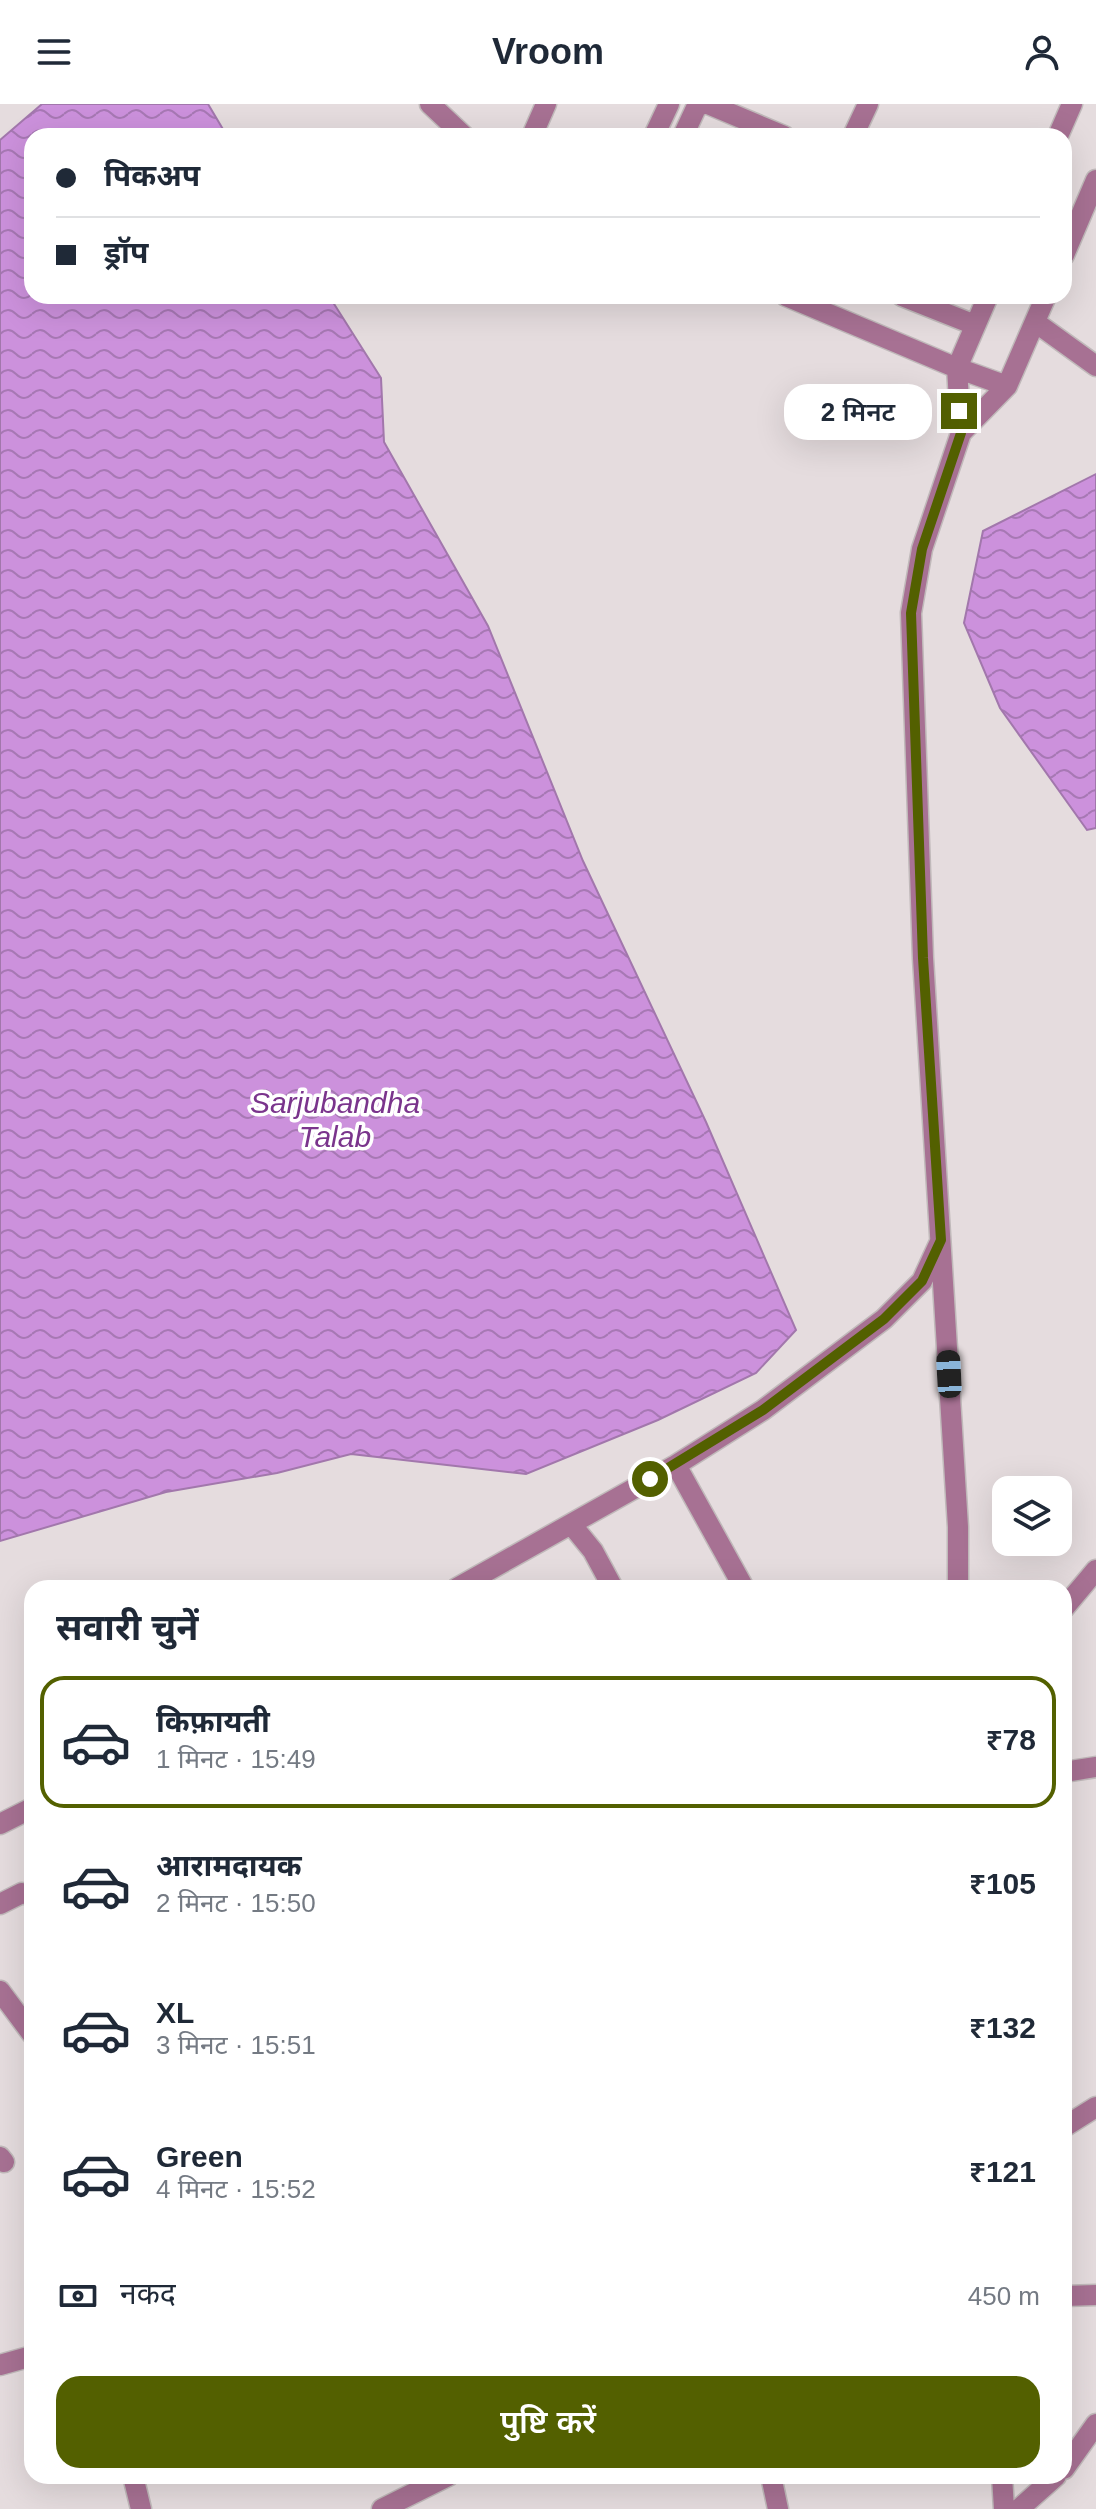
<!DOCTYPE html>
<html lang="hi">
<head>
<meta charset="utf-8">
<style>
	body { margin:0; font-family:Arial,"Noto Sans Devanagari",sans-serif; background:#f2f2f3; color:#1f2937; height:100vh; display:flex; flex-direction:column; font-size:30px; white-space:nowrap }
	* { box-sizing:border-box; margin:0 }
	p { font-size:26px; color:#747a83 }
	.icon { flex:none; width:44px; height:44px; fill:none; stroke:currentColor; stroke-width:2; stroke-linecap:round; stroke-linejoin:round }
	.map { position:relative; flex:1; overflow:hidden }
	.details { position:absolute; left:24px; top:1476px; width:1048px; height:904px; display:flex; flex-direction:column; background:#fff; border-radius:24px; box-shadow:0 8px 32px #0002 }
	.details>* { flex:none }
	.top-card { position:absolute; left:24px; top:24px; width:1048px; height:176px; border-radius:24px; box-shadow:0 8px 32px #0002; display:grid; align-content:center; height:176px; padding:0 32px; background:#fff }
	.controls { position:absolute; left:992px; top:1372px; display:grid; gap:16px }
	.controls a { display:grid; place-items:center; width:80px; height:80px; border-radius:16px; background:#fff; box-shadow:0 8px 32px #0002; font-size:40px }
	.end { position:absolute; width:36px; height:36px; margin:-18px; border:10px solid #536000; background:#fff; box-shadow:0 0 0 4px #fff }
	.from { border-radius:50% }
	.bubble { position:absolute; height:56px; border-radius:24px; background:#fff; box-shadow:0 8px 32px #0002; font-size:26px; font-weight:600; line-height:56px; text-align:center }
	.car { position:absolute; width:24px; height:48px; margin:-24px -12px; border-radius:10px; box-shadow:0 0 6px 2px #0007; background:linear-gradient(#222 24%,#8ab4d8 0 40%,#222 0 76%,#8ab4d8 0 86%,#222 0) }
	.top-card b { display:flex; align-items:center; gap:28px; height:76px; font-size:30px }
	.top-card b+b { border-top:2px solid #e0e1e3 }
	.top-card i { width:20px; height:20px; background:#1f2937 }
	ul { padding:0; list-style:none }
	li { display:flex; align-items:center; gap:24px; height:132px; margin:0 16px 12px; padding:0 16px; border:4px solid transparent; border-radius:24px }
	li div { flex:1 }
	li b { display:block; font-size:30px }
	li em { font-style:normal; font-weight:600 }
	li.active { border-color:#536000 }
	li>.icon { width:72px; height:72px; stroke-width:1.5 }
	h2 { padding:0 32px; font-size:36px; line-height:96px }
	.pay { display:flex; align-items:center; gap:20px; height:88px; padding:0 32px; font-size:30px }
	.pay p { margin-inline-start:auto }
	.primary-button { display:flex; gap:16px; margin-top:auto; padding:16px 32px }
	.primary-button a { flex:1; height:92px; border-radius:24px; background:#536000; color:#fff; font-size:32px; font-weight:600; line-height:92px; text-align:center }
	header { display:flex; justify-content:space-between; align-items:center; height:104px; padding:0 32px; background:#fff; font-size:36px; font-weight:600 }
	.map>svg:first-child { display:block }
</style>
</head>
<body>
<header><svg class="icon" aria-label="menu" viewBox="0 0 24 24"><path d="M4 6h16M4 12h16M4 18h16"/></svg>Vroom<svg class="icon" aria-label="person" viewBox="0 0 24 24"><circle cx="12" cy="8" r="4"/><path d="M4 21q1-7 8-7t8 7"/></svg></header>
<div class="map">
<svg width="1096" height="2405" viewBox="0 0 1096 2405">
	<defs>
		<pattern id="water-waves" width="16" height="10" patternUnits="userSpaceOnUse" patternTransform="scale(2)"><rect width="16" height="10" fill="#cc91dc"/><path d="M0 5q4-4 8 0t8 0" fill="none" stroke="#a778b4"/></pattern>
	</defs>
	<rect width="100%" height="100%" fill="#e5dcde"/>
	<!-- water -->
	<path fill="url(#water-waves)" stroke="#a277ac" stroke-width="2" d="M 42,0 L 208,0 L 227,32 L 32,32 L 32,192 L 329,192 L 381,274 L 384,338 L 488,522 L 583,757 L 706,1018 L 796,1226 L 756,1269 L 658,1316 L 526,1370 L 351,1350 L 277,1369 L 166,1388 L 0,1437 L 0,36 Z
		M 1096,370 L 1096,724 L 1087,726 L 1000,604 L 964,519 L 983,427 Z"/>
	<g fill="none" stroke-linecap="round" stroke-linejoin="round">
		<defs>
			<path id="minor" d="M 430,0 L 464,32
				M 532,32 L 546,0
				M 654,32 L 669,0
				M 683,32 L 696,4 L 702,0 L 708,0 L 784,32
				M 853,32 L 868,0
				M 1058,32 L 1072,0
				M 1064,151 L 1096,76
				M 786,192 L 957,264 L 1007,282
				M 902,192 L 975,221
				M 1035,218 L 1096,262
				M 961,329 L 1007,282 L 1046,192
				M 676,1361 L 744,1484
				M 571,1420 L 593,1447 L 613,1484
				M 457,1484 L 676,1361 L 763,1306 L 884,1215 L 922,1177 L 939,1140
				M 958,1484 L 958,1423 L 923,854 L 911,509 L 922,445 L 961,329 L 957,264 L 988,192
				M 1064,1504 L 1096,1466
				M 1064,1668 L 1096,1663
				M 0,1720 L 32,1704
				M 0,1800 L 22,1789 L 32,1792
				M 0,1887 L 32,1930
				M 1064,2023 L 1096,2003
				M 0,2053 L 4,2058
				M 1064,2192 L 1096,2191
				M 0,2261 L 32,2252
				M 1064,2365 L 1096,2320
				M 133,2372 L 141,2405
				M 771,2372 L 778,2405
				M 1002,2372 L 1004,2405
				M 382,2405 L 448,2372
				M 1019,2405 L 1056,2372"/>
		</defs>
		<!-- minor casing -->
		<use href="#minor" stroke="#c0b9ba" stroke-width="23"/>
		<!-- minor -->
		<use href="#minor" stroke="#a77193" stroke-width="20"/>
	</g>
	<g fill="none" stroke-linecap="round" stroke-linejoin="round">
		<!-- route -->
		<path stroke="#536000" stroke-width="10" d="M 650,1375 L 763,1306 L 884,1215 L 922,1177 L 941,1136 L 923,854 L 911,509 L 922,445 L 961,329 L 959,307"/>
	</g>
	<g text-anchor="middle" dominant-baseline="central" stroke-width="7" stroke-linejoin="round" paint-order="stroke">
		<!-- water labels -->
		<g font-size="30" font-style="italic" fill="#7a348c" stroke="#fff">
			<text x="335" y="998">Sarjubandha<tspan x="335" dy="34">Talab</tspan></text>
		</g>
	</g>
</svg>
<div class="controls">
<a><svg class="icon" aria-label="layers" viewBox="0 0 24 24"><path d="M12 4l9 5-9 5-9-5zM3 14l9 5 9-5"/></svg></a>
</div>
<i class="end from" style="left:650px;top:1375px"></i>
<i class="end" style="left:959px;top:307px"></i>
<div class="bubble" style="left:784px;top:280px;width:148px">2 मिनट</div>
<i class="car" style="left:949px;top:1270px;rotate:357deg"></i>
<div class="top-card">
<b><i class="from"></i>पिकअप</b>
<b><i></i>ड्रॉप</b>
</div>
<section class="details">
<h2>सवारी चुनें</h2>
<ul>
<li class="active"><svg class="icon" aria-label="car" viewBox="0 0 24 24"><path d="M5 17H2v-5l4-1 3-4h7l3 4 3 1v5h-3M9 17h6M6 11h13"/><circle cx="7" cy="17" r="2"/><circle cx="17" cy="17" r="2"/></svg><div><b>किफ़ायती</b><p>1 मिनट · 15:49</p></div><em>₹78</em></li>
<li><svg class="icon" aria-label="car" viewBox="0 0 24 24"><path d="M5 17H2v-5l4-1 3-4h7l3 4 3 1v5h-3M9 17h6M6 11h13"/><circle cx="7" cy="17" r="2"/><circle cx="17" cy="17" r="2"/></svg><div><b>आरामदायक</b><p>2 मिनट · 15:50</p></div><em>₹105</em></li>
<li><svg class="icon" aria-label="car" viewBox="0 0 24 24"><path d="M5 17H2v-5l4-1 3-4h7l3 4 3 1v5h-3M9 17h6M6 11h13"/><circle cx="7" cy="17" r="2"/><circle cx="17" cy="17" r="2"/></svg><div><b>XL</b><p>3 मिनट · 15:51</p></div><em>₹132</em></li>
<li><svg class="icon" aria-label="car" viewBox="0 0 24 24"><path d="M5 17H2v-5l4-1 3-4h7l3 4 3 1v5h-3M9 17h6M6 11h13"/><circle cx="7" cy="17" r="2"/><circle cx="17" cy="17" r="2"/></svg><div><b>Green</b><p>4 मिनट · 15:52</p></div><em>₹121</em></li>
</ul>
<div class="pay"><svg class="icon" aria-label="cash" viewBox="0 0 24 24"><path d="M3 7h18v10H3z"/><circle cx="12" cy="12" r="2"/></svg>नकद<p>450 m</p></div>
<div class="primary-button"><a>पुष्टि करें</a></div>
</section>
</div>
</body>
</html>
